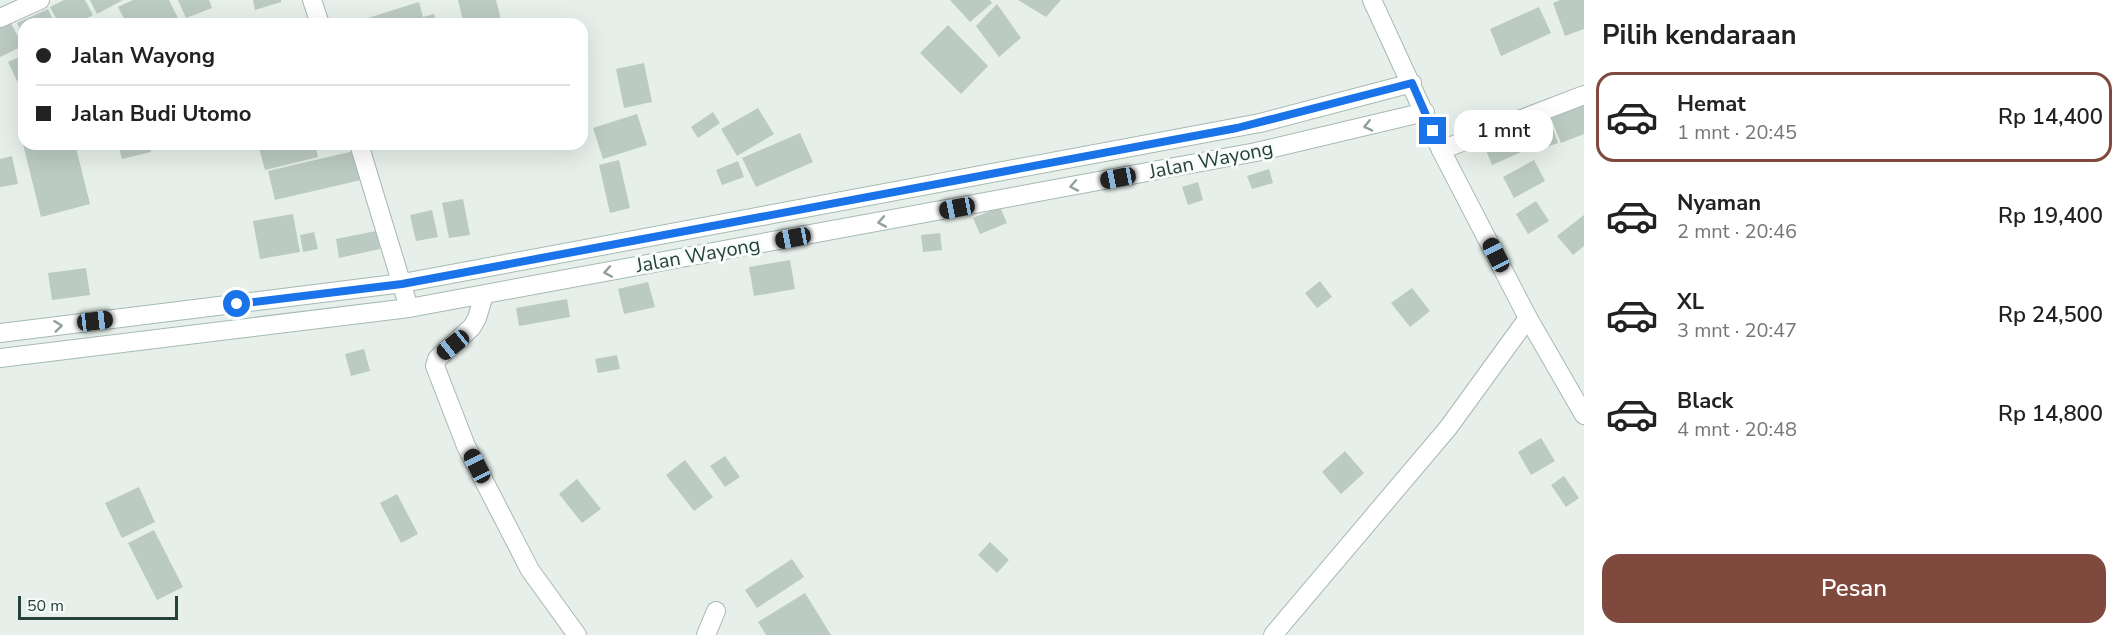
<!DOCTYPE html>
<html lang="id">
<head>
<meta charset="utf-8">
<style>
	body { margin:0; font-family:"Nunito Sans",sans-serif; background:#f6f6f6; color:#222; height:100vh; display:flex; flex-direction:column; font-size:22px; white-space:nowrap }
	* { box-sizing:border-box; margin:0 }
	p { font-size:20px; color:#767676 }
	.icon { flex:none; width:33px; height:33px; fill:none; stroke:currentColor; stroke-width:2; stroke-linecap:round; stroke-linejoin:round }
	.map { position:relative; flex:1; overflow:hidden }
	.side { display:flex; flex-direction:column; background:#fff; width:540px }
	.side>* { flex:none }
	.top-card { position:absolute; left:18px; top:18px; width:570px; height:132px; border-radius:18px; box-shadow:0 6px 24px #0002; display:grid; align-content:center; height:132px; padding:0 18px; background:#fff }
	.scale { position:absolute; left:18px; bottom:15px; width:160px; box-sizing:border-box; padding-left:6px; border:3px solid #244237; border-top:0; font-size:16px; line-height:21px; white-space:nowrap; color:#244237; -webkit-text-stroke:4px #f7fbf9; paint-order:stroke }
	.end { position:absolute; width:27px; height:27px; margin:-14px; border:8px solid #1a73e8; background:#fff; box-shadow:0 0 0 3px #fff }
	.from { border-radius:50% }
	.bubble { position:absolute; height:42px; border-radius:18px; background:#fff; box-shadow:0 6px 24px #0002; font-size:20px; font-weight:600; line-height:42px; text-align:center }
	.car { position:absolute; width:18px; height:36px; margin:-18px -9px; border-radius:8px; box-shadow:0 0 4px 2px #0007; background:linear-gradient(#222 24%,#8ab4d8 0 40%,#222 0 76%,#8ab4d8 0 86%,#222 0) }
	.top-card b { display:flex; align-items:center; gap:21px; height:57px; font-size:22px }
	.top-card b+b { border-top:2px solid #e0e0e0 }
	.top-card i { width:15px; height:15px; background:#222 }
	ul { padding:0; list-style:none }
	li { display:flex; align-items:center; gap:18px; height:90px; margin:0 12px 9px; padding:0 6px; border:3px solid transparent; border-radius:18px }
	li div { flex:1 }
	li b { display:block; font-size:22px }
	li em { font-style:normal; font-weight:600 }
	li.active { border-color:#80493e }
	li>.icon { width:54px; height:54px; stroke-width:1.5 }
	h2 { padding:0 18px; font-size:27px; line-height:72px }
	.action { display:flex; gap:12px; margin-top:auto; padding:12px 18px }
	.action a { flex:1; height:69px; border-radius:18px; background:#80493e; color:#fff; font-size:24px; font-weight:600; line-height:69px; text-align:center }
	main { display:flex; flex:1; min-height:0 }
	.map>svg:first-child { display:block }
</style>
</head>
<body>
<main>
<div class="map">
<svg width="1584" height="635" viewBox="0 0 1584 635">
	<rect width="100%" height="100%" fill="#e6efea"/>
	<!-- building -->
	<path fill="#bbcac3" d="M 64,0 L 85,0 L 93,15 L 76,24 L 59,24 L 50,7 Z
		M 90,0 L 123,0 L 97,14 Z
		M 133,0 L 169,0 L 180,22 L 175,24 L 127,24 L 118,7 Z
		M 178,0 L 209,0 L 212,8 L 186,18 Z
		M 253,0 L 281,0 L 281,2 L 255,10 Z
		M 458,0 L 496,0 L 502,24 L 464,24 Z
		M 950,0 L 990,0 L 992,3 L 970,22 Z
		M 1018,0 L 1061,0 L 1046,17 Z
		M 1560,0 L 1584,0 L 1584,29 L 1565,36 L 1553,3 Z
		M 419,2 L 423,17 L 434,14 L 437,24 L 370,24 L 368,18 Z
		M 997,4 L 1021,38 L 999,57 L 976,26 Z
		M 1539,7 L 1551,33 L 1501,56 L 1490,29 Z
		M 48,9 L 55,24 L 24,24 L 24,38 L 17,23 Z
		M 11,23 L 23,46 L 0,57 L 0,28 Z
		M 948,25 L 988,66 L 961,94 L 920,53 Z
		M 24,55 L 24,90 L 22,91 L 8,62 Z
		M 644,63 L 652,102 L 624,108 L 616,69 Z
		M 1584,102 L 1584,134 L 1561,143 L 1550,116 Z
		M 758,108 L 774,134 L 737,156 L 721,129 Z
		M 713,112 L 720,123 L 698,138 L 691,127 Z
		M 637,114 L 647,145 L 603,159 L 593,128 Z
		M 1548,115 L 1558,143 L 1531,152 L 1521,124 Z
		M 1515,124 L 1526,150 L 1492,165 L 1481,138 Z
		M 800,133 L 813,162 L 756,187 L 742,158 Z
		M 23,144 L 75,144 L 90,204 L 41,217 Z
		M 118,144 L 149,144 L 151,152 L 122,159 Z
		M 258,144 L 315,144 L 318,157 L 265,170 Z
		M 354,151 L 361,180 L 275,200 L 268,171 Z
		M 12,156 L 18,184 L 0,187 L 0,159 Z
		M 619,160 L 630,208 L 610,213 L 599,165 Z
		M 1534,160 L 1545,181 L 1514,198 L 1503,177 Z
		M 738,161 L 744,177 L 722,185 L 716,170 Z
		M 1269,169 L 1273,183 L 1252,189 L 1247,176 Z
		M 1198,182 L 1203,200 L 1188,205 L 1182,187 Z
		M 463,199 L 470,235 L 449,238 L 442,203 Z
		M 1536,201 L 1549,221 L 1528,234 L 1516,214 Z
		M 1000,207 L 1007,223 L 980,234 L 973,218 Z
		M 432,210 L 438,237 L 416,241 L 410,215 Z
		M 293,214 L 300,252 L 260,259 L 253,221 Z
		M 1584,215 L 1584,246 L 1573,255 L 1557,236 Z
		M 376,231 L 380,249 L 339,258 L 336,239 Z
		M 314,232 L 318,249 L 303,252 L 300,235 Z
		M 940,233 L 942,250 L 923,252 L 921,235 Z
		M 790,260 L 795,289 L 754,296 L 749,267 Z
		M 86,268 L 90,295 L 52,300 L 48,273 Z
		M 1320,281 L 1332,297 L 1317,308 L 1305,293 Z
		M 648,282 L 655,307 L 624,314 L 618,289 Z
		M 1412,288 L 1430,311 L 1410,327 L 1391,303 Z
		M 567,299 L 570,317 L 519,326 L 516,308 Z
		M 364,349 L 370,371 L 351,376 L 345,354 Z
		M 617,355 L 620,369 L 598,373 L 595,359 Z
		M 1541,438 L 1555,461 L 1531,475 L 1518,452 Z
		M 1345,451 L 1364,473 L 1341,494 L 1322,472 Z
		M 725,456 L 740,477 L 725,487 L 710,466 Z
		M 685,460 L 713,497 L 694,511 L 666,475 Z
		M 1564,476 L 1579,498 L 1566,507 L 1551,485 Z
		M 577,479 L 601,509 L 582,523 L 559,494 Z
		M 139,487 L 155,522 L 122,538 L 105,503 Z
		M 397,494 L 418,534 L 401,543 L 380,503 Z
		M 154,530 L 183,587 L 157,600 L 128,543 Z
		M 990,542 L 1009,560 L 997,573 L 978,555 Z
		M 792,559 L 804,577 L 757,608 L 745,590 Z
		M 805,593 L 831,635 L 766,635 L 758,622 Z"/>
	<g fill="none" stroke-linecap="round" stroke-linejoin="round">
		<defs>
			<path id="street" d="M 312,0 L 320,24
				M 0,18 L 40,0
				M 359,144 L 409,308
				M 1441,150 L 1584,95
				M 484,295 L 477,318 L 472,327 L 437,359 L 435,366 L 466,446 L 530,570 L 577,635
				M 706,635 L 716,611
				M 1273,635 L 1448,428 L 1528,318"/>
			<path id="secondary" d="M 1372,0 L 1441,150 L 1528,318 L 1584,415
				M 0,333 L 403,283 L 1260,123 L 1412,83
				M 0,358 L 409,308 L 1256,152 L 1425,112"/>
		</defs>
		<!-- street casing -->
		<use href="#street" stroke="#a8b8b1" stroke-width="20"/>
		<!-- secondary casing -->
		<use href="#secondary" stroke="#a4bbb1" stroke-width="20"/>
		<!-- street -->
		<use href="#street" stroke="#fff" stroke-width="18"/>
		<!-- secondary -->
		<use href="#secondary" stroke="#fff" stroke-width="18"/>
	</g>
	<!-- one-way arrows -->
	<defs><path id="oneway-chevron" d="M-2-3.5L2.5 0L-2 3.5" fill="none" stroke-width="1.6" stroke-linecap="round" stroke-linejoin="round" transform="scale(1.5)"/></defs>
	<g stroke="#92a09b">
		<use href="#oneway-chevron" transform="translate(1368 126) rotate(167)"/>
		<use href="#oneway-chevron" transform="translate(1074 186) rotate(169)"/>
		<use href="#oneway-chevron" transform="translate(882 222) rotate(170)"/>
		<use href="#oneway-chevron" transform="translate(608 272) rotate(170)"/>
		<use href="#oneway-chevron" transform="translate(58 326) rotate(-7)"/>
	</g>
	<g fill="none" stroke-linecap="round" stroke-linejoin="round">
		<!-- route -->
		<path stroke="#1a73e8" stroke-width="8" d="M 237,304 L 402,284 L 1237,128 L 1412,83 L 1433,131"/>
	</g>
	<g text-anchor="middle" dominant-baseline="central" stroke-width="6" stroke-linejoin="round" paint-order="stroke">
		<!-- street labels -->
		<g font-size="20" fill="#244237" stroke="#f7fbf9">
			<text transform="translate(1211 160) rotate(-11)">Jalan Wayong</text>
			<text transform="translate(698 255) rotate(-10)">Jalan Wayong</text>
		</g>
	</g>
</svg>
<div class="scale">50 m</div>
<i class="end from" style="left:237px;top:304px"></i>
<i class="end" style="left:1433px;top:131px"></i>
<div class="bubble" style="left:1454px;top:110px;width:99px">1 mnt</div>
<i class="car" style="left:1118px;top:178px;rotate:259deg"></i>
<i class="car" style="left:957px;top:208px;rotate:259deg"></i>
<i class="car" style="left:793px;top:238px;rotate:259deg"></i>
<i class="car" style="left:1496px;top:255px;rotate:333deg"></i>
<i class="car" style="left:95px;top:321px;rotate:83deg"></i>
<i class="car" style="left:453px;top:345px;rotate:231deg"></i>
<i class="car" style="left:477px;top:466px;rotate:333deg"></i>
<div class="top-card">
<b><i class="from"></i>Jalan Wayong</b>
<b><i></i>Jalan Budi Utomo</b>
</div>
</div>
<section class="side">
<h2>Pilih kendaraan</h2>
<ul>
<li class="active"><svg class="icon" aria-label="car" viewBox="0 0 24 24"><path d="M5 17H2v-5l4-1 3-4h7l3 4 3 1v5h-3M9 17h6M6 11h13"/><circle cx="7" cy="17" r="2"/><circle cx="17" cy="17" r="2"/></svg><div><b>Hemat</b><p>1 mnt · 20:45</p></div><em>Rp 14,400</em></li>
<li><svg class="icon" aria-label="car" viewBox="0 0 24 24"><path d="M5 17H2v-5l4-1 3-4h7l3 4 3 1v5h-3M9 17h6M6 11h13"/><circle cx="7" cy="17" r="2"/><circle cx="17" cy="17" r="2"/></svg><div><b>Nyaman</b><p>2 mnt · 20:46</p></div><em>Rp 19,400</em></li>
<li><svg class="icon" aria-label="car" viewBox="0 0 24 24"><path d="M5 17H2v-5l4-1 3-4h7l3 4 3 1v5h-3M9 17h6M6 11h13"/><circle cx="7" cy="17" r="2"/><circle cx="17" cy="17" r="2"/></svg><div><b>XL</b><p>3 mnt · 20:47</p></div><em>Rp 24,500</em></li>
<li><svg class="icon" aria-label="car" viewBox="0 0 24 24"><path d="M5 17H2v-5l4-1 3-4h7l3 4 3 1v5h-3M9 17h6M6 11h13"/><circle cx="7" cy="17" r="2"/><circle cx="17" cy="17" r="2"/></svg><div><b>Black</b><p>4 mnt · 20:48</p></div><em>Rp 14,800</em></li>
</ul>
<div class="action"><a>Pesan</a></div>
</section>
</main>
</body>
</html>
